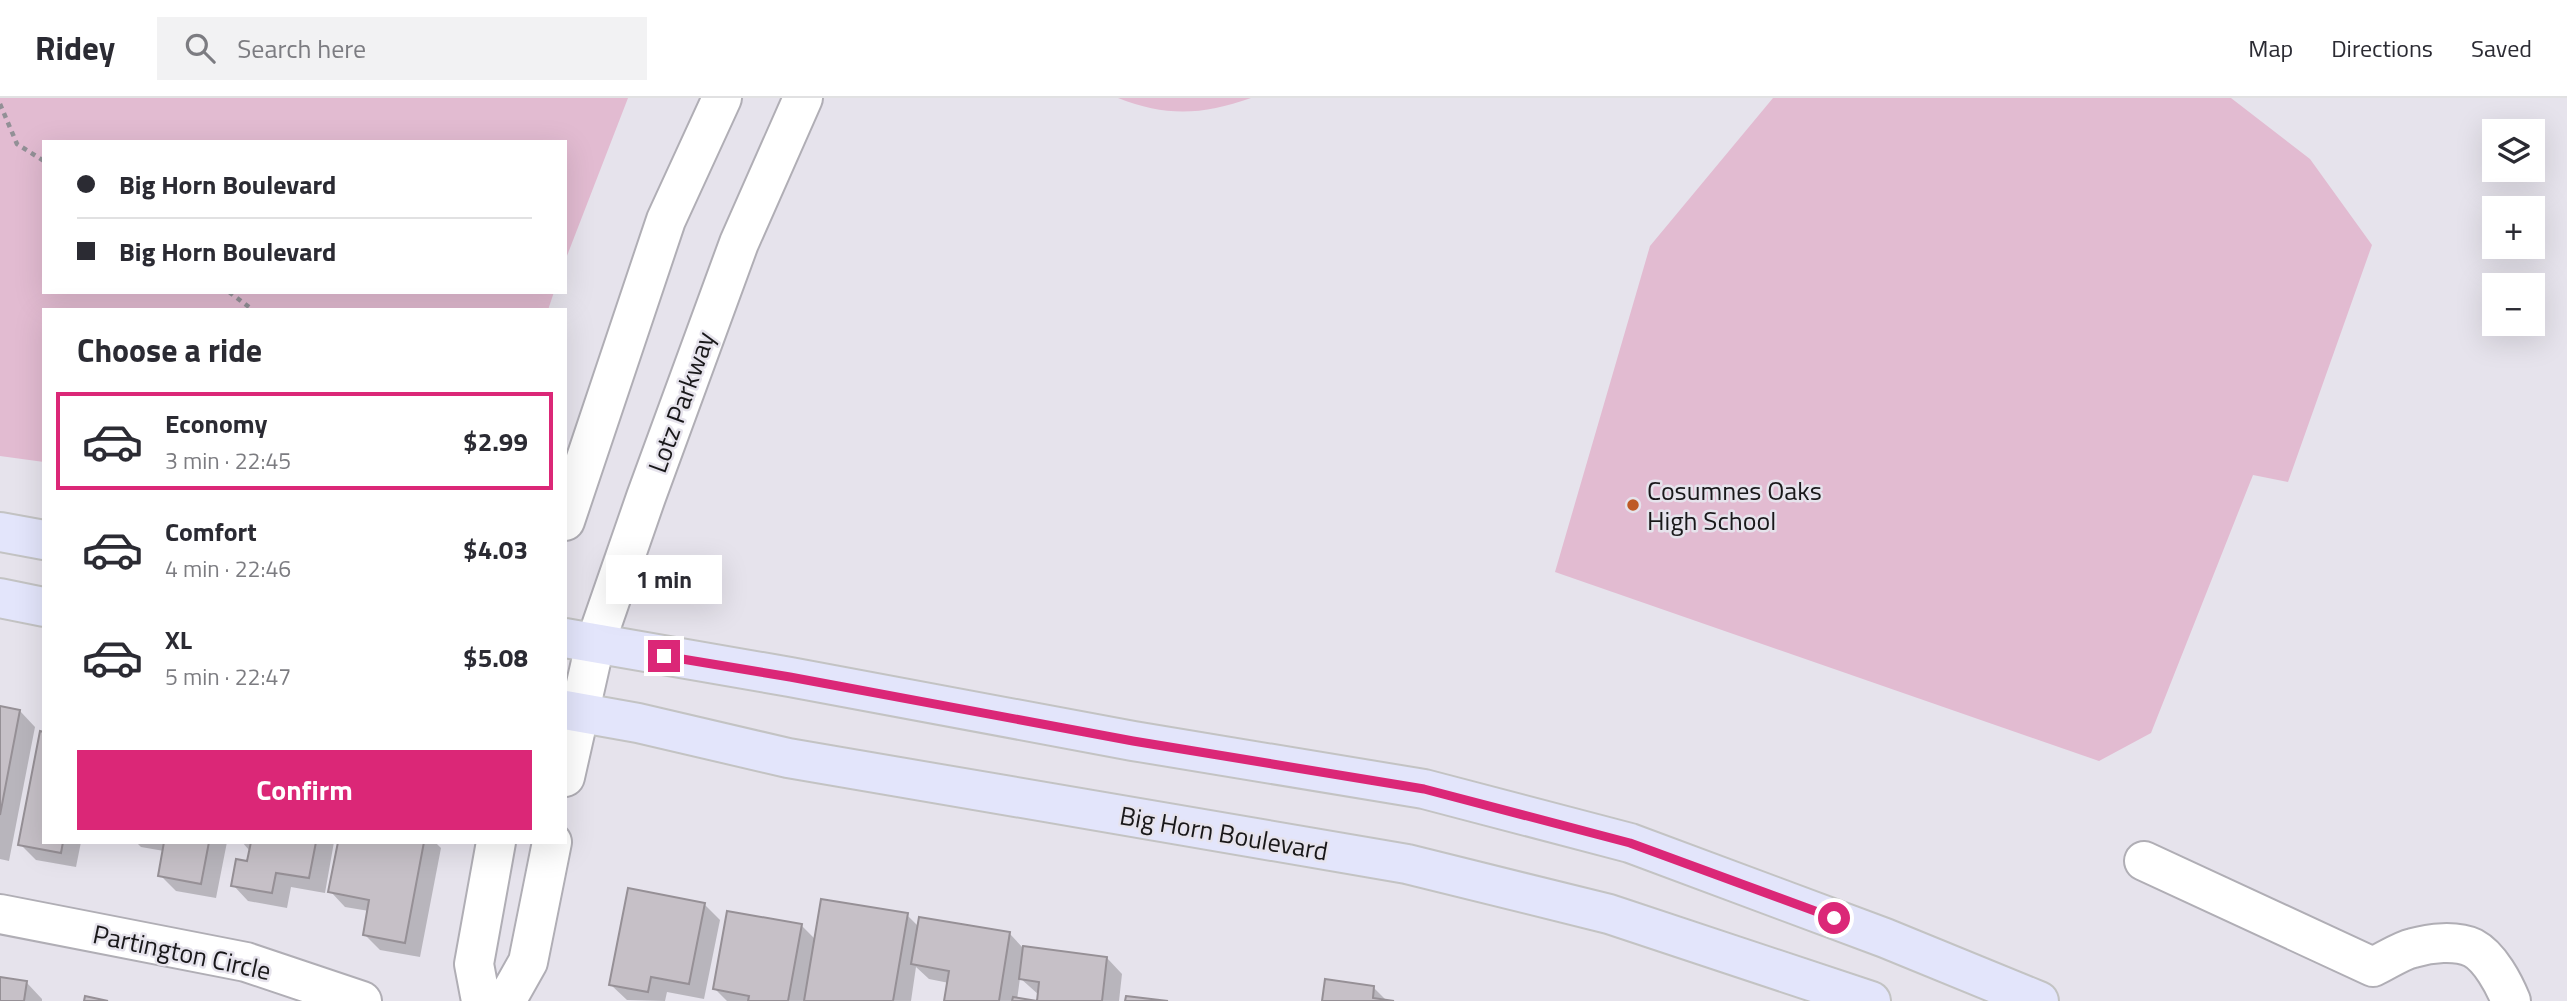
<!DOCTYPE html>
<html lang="en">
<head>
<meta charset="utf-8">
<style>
	body { margin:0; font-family:"Titillium Web",sans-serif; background:#f2f2f3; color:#2b2b33; height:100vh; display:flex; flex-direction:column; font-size:26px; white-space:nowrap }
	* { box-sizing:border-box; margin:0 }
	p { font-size:23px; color:#7c7c81 }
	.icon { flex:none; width:38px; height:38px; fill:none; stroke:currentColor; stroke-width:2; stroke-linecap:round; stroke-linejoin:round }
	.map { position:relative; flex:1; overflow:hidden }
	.side { position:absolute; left:42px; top:210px; width:525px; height:536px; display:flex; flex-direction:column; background:#fff; border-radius:0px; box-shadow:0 7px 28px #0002 }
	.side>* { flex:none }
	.guide { position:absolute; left:42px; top:42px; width:525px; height:154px; border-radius:0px; box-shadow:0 7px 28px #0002; display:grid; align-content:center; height:154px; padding:0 35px; background:#fff }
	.fabs { position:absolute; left:2482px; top:21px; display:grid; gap:14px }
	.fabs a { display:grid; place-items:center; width:63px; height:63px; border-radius:0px; background:#fff; box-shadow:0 7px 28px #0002; font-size:35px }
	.end { position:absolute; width:32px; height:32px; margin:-16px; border:9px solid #db2777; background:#fff; box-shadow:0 0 0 4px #fff }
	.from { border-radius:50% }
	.bubble { position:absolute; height:49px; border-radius:0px; background:#fff; box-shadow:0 7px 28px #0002; font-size:23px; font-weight:700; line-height:49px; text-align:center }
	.guide b { display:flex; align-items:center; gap:24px; height:66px; font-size:26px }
	.guide b+b { border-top:2px solid #e1e1e2 }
	.guide i { width:18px; height:18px; background:#2b2b33 }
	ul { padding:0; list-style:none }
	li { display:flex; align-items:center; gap:21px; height:98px; margin:0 14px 10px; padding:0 21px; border:4px solid transparent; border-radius:0px }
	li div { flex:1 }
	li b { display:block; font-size:26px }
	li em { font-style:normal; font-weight:700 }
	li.active { border-color:#db2777 }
	li>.icon { width:63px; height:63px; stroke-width:1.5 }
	h2 { padding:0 35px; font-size:32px; line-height:84px }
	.cta { display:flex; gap:14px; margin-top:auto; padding:14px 35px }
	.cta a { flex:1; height:80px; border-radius:0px; background:#db2777; color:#fff; font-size:28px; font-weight:700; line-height:80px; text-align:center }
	header { display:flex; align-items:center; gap:42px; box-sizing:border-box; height:98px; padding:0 35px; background:#fff; border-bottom:2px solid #e1e1e2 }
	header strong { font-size:33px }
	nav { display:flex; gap:38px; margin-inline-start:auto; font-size:24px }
	.search { width:490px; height:63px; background:#f2f2f3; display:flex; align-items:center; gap:18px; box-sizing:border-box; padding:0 24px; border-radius:0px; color:#7c7c81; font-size:26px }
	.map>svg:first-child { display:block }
</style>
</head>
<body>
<header>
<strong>Ridey</strong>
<div class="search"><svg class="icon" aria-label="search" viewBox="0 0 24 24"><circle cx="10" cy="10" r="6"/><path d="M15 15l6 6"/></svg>Search here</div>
<nav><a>Map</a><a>Directions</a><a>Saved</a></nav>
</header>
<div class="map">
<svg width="2567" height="903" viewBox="0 0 2567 903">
	<rect width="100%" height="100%" fill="#e6e3ec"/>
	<!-- green -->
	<path fill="#e2bbd1" d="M 0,0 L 628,0 L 565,163 L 565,44 L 44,44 L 44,194 L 554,194 L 548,212 L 44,212 L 44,364 L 0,358 Z
		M 1118,0 L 1251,0 C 1203,17 1166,19 1118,0 Z
		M 1773,0 L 2231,0 L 2310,61 L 2372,147 L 2288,384 L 2253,377 L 2151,635 L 2099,663 L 1555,474 L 1650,148 Z"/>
	<!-- shadow -->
	<path fill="#0003" d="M 0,610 L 20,613 L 35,629 L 9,763 L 0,761 Z
		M 44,744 L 81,744 L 76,769 L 36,762 L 20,746 Z
		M 136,744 L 227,744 L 216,800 L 176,793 L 160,777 L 164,753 L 141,749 Z
		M 242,744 L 334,744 L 325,795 L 291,789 L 287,810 L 248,803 L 233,787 L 249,765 L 249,752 Z
		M 339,744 L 435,744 L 441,750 L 420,859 L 380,852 L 364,836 L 369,813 L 345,809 L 330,793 Z
		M 704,806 L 720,822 L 704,901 L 667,894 L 665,903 L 627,902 L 611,887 Z
		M 907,817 L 919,829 L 1010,836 L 1023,850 L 1107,860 L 1122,876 L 1119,903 L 1038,903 L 1039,897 L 1020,880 L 1017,902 L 1026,903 L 946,903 L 949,885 L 929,881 L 916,869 L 911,903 L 727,903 L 714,890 L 802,828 L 816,842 Z
		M 0,880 L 27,885 L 42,901 L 42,903 L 0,903 Z
		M 1374,890 L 1387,903 L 1323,903 Z"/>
	<!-- building -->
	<path fill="#c6c0c7" stroke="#969096" stroke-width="2" d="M 0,608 L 20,612 L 0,717 Z
		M 40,633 L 44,634 L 44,744 L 63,744 L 61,755 L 18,747 Z
		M 164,744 L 209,744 L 201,786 L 158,778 Z
		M 251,744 L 316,744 L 309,780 L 276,775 L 272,795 L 231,788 L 236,761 L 247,763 Z
		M 338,744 L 424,744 L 405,845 L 363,837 L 369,802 L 328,794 Z
		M 628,790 L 705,805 L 689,886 L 651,879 L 648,894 L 609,887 Z
		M 821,801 L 908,815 L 893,903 L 804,903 Z
		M 727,813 L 802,826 L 788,903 L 748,903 L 749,898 L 713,891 Z
		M 919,819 L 1010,834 L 999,903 L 944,903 L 949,873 L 911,866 Z
		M 1023,848 L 1107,859 L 1102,903 L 1012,903 L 1013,899 L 1037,903 L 1039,884 L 1019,881 Z
		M 0,879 L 27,883 L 24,903 L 0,903 Z
		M 1325,881 L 1374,888 L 1373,900 L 1394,903 L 1322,903 Z
		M 85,898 L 108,903 L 84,903 Z
		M 1126,898 L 1168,903 L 1125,903 Z"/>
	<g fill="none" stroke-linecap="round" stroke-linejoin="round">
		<defs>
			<path id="minor" d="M 565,423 L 666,122 L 722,0
				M 565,679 L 595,546 L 646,399 L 739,145 L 803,0
				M 2144,763 L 2373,869 C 2386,863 2400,853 2413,850 C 2430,845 2456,842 2473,850 C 2490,859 2504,886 2511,903
				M 0,816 L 246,864 L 362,903
				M 481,903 L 474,866 L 496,744
				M 506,903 L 528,864 L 552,744"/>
			<path id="major" d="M 0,434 L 44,442
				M 0,500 L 44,509
				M 565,540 L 790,579 L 1133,643 L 1424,691 L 1630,745 L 1885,840 L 2039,903
				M 565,612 L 638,625 L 788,660 L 1407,766 L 1609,816 L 1871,903"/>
		</defs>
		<!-- minor casing -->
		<use href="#minor" stroke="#b0aeb5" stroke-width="42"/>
		<!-- major casing -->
		<use href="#major" stroke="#c3c3c3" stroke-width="42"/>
		<!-- path -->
		<path stroke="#929096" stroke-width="4.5" stroke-dasharray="5 5" stroke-linecap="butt" d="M 0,6 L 17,46 L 44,63
			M 229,194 L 253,212"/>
		<!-- minor -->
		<use href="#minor" stroke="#fff" stroke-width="38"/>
		<!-- major -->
		<use href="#major" stroke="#e3e5fb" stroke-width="38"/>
	</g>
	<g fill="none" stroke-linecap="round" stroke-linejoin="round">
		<!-- route -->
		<path stroke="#db2777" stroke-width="9" d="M 664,558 L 790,579 L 1133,643 L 1424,691 L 1630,745 L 1834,820"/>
	</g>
	<!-- markers -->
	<circle fill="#be5a25" stroke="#e6e3ec" stroke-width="2.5" cx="1633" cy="407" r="7"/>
	<g text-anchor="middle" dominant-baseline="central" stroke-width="5" stroke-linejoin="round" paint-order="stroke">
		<!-- street labels -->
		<g font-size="26" fill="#19181a" stroke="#e6e3ec">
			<text transform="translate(681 304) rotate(-70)">Lotz Parkway</text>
			<text transform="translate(1224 735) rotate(10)">Big Horn Boulevard</text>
			<text transform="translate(182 854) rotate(12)">Partington Circle</text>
		</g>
		<!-- poi labels -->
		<g font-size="26" fill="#19181a" stroke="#e6e3ec" text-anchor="start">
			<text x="1647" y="392">Cosumnes Oaks<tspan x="1647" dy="30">High School</tspan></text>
		</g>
	</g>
</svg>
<div class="fabs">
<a><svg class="icon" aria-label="layers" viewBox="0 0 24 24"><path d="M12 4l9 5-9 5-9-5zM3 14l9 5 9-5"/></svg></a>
<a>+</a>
<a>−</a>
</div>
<i class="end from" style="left:1834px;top:820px"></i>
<i class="end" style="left:664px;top:558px"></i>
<div class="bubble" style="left:606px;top:457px;width:116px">1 min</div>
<div class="guide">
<b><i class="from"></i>Big Horn Boulevard</b>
<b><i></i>Big Horn Boulevard</b>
</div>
<section class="side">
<h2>Choose a ride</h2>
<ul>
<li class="active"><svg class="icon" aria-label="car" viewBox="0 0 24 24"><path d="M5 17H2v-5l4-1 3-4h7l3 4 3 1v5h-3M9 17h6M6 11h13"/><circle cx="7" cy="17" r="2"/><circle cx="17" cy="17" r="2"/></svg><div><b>Economy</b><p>3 min · 22:45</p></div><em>$2.99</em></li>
<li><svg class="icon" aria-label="car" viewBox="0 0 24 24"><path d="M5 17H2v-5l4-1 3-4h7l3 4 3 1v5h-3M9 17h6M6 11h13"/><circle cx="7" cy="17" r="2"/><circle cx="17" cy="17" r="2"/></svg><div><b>Comfort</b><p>4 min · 22:46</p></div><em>$4.03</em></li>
<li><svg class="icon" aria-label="car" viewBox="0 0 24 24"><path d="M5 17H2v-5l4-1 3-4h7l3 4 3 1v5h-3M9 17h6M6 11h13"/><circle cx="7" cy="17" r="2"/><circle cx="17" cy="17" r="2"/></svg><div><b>XL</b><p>5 min · 22:47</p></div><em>$5.08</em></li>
</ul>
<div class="cta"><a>Confirm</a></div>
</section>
</div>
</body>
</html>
